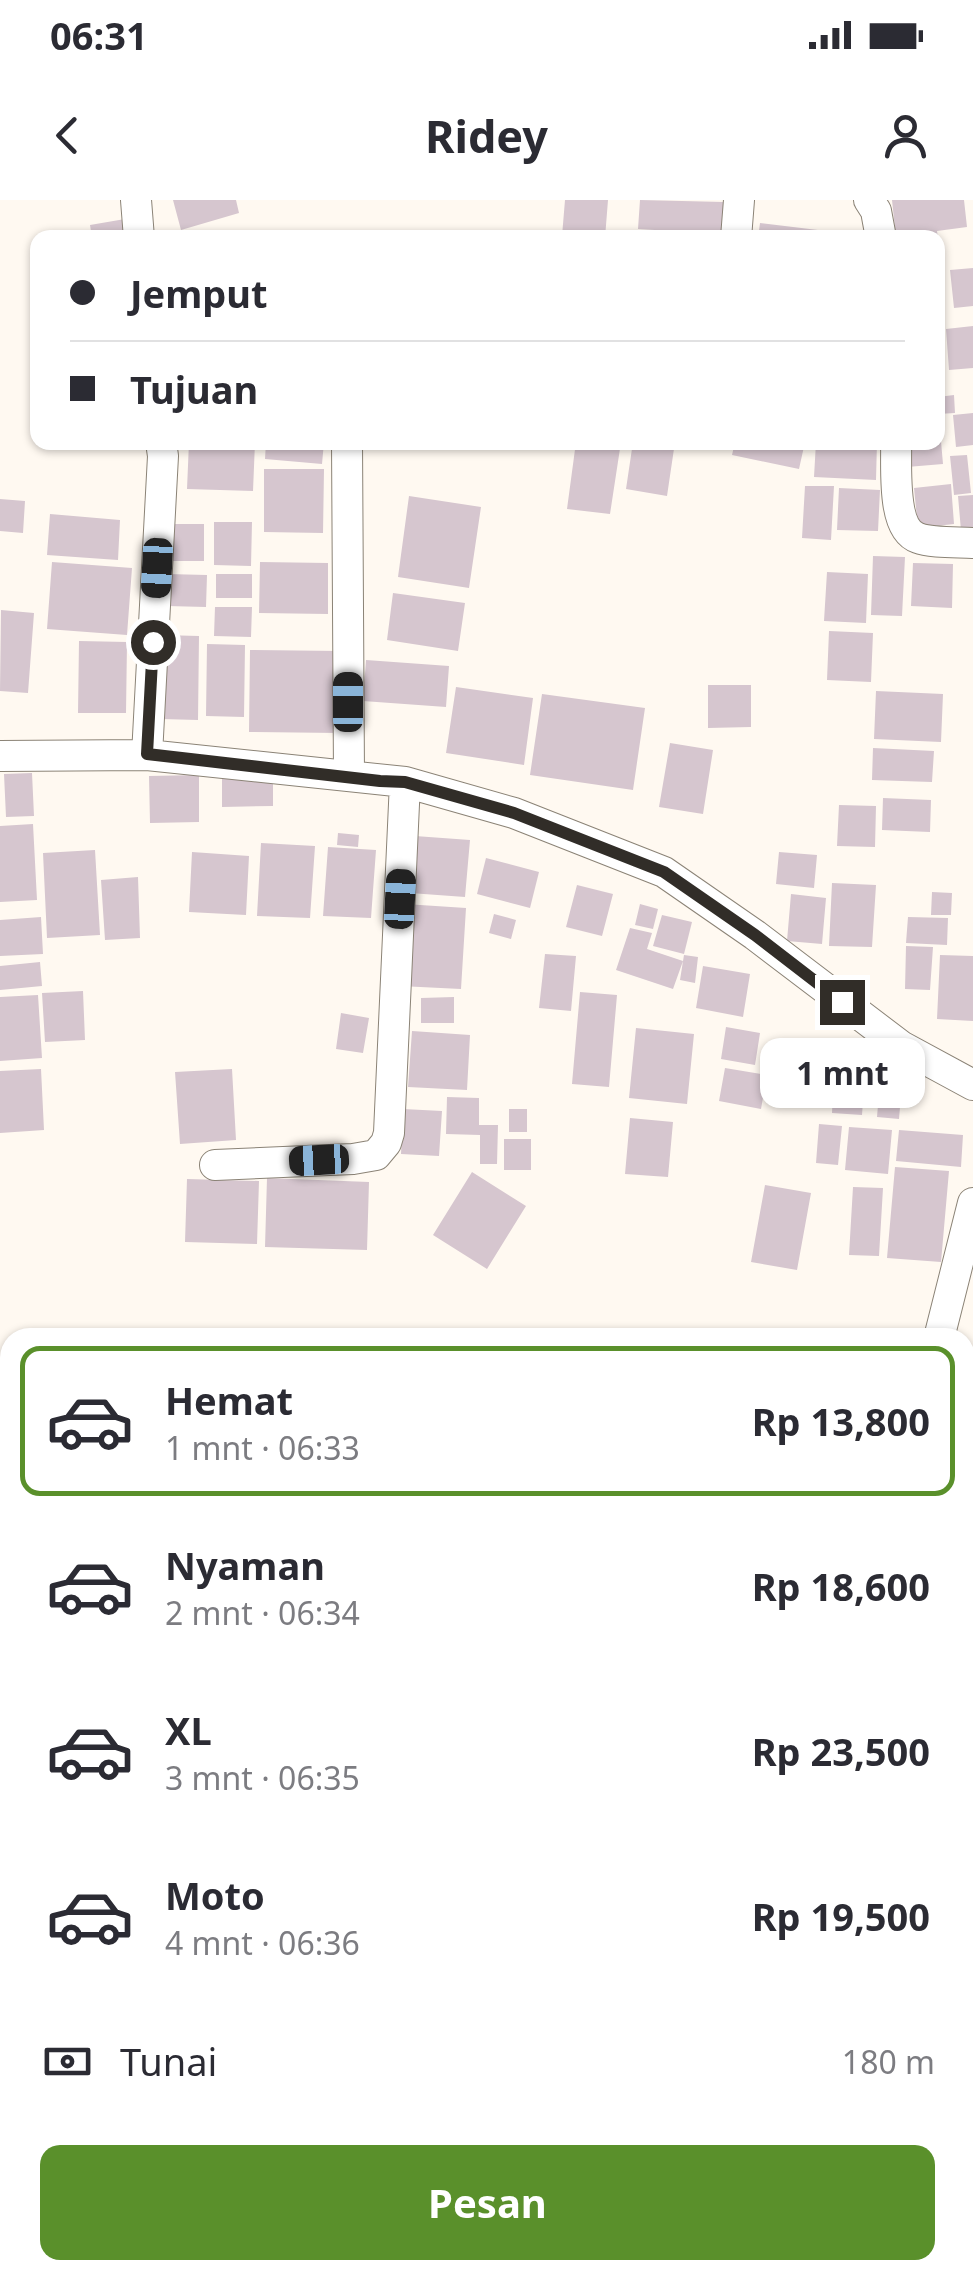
<!DOCTYPE html>
<html lang="id">
<head>
<meta charset="utf-8">
<style>
	body { margin:0; font-family:"Noto Sans",sans-serif; background:#f2f2f3; color:#2b2b33; height:100vh; display:flex; flex-direction:column; font-size:38px; white-space:nowrap }
	* { box-sizing:border-box; margin:0 }
	p { font-size:32px; color:#7c7c81 }
	.icon { flex:none; width:55px; height:55px; fill:none; stroke:currentColor; stroke-width:2; stroke-linecap:round; stroke-linejoin:round }
	.map { position:relative; flex:1; overflow:hidden }
	.drawer { position:absolute; left:0px; top:1128px; width:975px; height:952px; display:flex; flex-direction:column; background:#fff; border-radius:30px 30px 0 0; box-shadow:0 2px 8px #0004 }
	.drawer>* { flex:none }
	.hud { position:absolute; left:30px; top:30px; width:915px; height:220px; border-radius:20px; box-shadow:0 2px 8px #0004; display:grid; align-content:center; height:220px; padding:0 40px; background:#fff }
	.end { position:absolute; width:45px; height:45px; margin:-22px; border:12px solid #312d28; background:#fff; box-shadow:0 0 0 5px #fff }
	.from { border-radius:50% }
	.bubble { position:absolute; height:70px; border-radius:20px; background:#fff; box-shadow:0 2px 8px #0004; font-size:32px; font-weight:700; line-height:70px; text-align:center }
	.car { position:absolute; width:30px; height:60px; margin:-30px -15px; border-radius:12px; box-shadow:0 0 8px 2px #0007; background:linear-gradient(#222 24%,#8ab4d8 0 40%,#222 0 76%,#8ab4d8 0 86%,#222 0) }
	.hud b { display:flex; align-items:center; gap:35px; height:95px; font-size:38px }
	.hud b+b { border-top:2px solid #e1e1e2 }
	.hud i { width:25px; height:25px; background:#2b2b33 }
	ul { padding:18px 0 0; list-style:none }
	li { display:flex; align-items:center; gap:30px; height:150px; margin:0 20px 15px; padding:0 20px; border:5px solid transparent; border-radius:20px }
	li div { flex:1 }
	li b { display:block; font-size:38px }
	li em { font-style:normal; font-weight:700 }
	li.selected { border-color:#5a902b }
	li>.icon { width:90px; height:90px; stroke-width:1.5 }
	.pay { display:flex; align-items:center; gap:25px; height:110px; padding:0 40px; font-size:38px }
	.pay p { margin-inline-start:auto }
	.cta { display:flex; gap:20px; margin-top:auto; padding:20px 40px }
	.cta a { flex:1; height:115px; border-radius:20px; background:#5a902b; color:#fff; font-size:40px; font-weight:700; line-height:115px; text-align:center }
	.status { display:flex; justify-content:space-between; align-items:center; height:70px; padding:0 50px; background:#fff; direction:ltr }
	.status svg { height:28px; fill:currentColor }
	header { display:flex; justify-content:space-between; align-items:center; height:130px; padding:0 40px; background:#fff; font-size:45px; font-weight:700 }
	.map>svg:first-child { display:block }
</style>
</head>
<body>
<div class="status"><b>06:31</b><svg viewBox="0 0 49 12"><path d="M0 12V9h3v3zM5 12V6h3v6zM10 12V3h3v9zM15 12V0h3v12zM26 1h20v11H26zM47 4h2v5h-2z"/></svg></div>
<header><svg class="icon" aria-label="back" viewBox="0 0 24 24"><path d="M15 5l-7 7 7 7"/></svg>Ridey<svg class="icon" aria-label="person" viewBox="0 0 24 24"><circle cx="12" cy="8" r="4"/><path d="M4 21q1-7 8-7t8 7"/></svg></header>
<div class="map">
<svg width="973" height="2079" viewBox="0 0 973 2079">
	<rect width="100%" height="100%" fill="#fff9f1"/>
	<!-- building -->
	<path fill="#d6c6cf" d="M 173,0 L 236,0 L 239,13 L 181,30 Z
		M 565,0 L 608,0 L 605,38 L 562,36 Z
		M 640,0 L 724,2 L 721,34 L 638,29 Z
		M 892,0 L 964,0 L 967,27 L 937,31 L 938,38 L 896,38 Z
		M 125,19 L 128,38 L 92,38 L 90,25 Z
		M 760,23 L 851,34 L 851,38 L 758,38 Z
		M 973,68 L 973,106 L 954,108 L 950,70 Z
		M 938,123 L 940,123 L 945,180 L 938,181 Z
		M 973,126 L 973,168 L 949,170 L 946,129 Z
		M 954,195 L 955,213 L 938,214 L 938,197 Z
		M 973,213 L 973,245 L 956,247 L 953,215 Z
		M 938,230 L 940,230 L 943,264 L 907,267 L 905,242 L 938,242 Z
		M 189,242 L 255,242 L 253,291 L 187,289 Z
		M 266,242 L 324,242 L 322,264 L 265,259 Z
		M 576,242 L 621,242 L 610,314 L 567,309 Z
		M 633,242 L 675,242 L 667,296 L 626,289 Z
		M 735,242 L 805,242 L 799,269 L 732,255 Z
		M 816,242 L 877,242 L 876,280 L 814,277 Z
		M 967,255 L 971,293 L 954,295 L 950,256 Z
		M 264,269 L 324,269 L 323,333 L 264,332 Z
		M 951,284 L 954,324 L 918,328 L 914,288 Z
		M 805,286 L 834,286 L 831,340 L 802,338 Z
		M 839,288 L 880,290 L 878,331 L 837,330 Z
		M 973,295 L 973,341 L 962,342 L 958,296 Z
		M 409,296 L 481,307 L 469,388 L 398,377 Z
		M 0,299 L 25,301 L 23,333 L 0,331 Z
		M 50,314 L 120,320 L 118,360 L 47,355 Z
		M 214,322 L 252,322 L 251,366 L 214,365 Z
		M 172,324 L 204,324 L 204,361 L 172,361 Z
		M 873,356 L 905,357 L 902,416 L 871,415 Z
		M 52,362 L 132,368 L 127,435 L 47,429 Z
		M 260,362 L 328,363 L 328,414 L 259,413 Z
		M 913,363 L 953,364 L 952,408 L 911,406 Z
		M 827,372 L 868,374 L 866,423 L 824,421 Z
		M 167,374 L 207,375 L 206,407 L 167,406 Z
		M 216,374 L 252,374 L 252,398 L 216,398 Z
		M 393,393 L 465,403 L 458,451 L 387,440 Z
		M 215,407 L 252,407 L 251,437 L 214,436 Z
		M 1,410 L 34,413 L 28,493 L 0,491 Z
		M 829,431 L 873,433 L 871,482 L 827,480 Z
		M 162,435 L 199,436 L 198,520 L 161,519 Z
		M 79,441 L 127,442 L 126,513 L 78,513 Z
		M 207,444 L 245,445 L 244,517 L 206,516 Z
		M 250,450 L 340,451 L 338,533 L 249,532 Z
		M 366,460 L 449,466 L 446,507 L 363,501 Z
		M 708,485 L 751,485 L 751,527 L 708,528 Z
		M 456,487 L 533,498 L 524,565 L 446,553 Z
		M 876,491 L 943,494 L 941,542 L 874,539 Z
		M 542,494 L 645,508 L 633,590 L 530,575 Z
		M 670,543 L 713,550 L 703,614 L 659,607 Z
		M 873,548 L 934,551 L 932,582 L 872,580 Z
		M 32,573 L 34,616 L 6,617 L 4,574 Z
		M 199,575 L 199,622 L 150,623 L 149,576 Z
		M 273,577 L 273,606 L 222,607 L 222,578 Z
		M 883,598 L 931,600 L 930,632 L 882,630 Z
		M 839,605 L 876,606 L 875,647 L 837,646 Z
		M 33,624 L 37,700 L 0,702 L 0,626 Z
		M 338,633 L 359,635 L 358,647 L 337,645 Z
		M 415,636 L 470,640 L 465,697 L 410,693 Z
		M 261,643 L 315,646 L 310,718 L 257,716 Z
		M 328,647 L 376,650 L 371,718 L 323,716 Z
		M 95,650 L 100,735 L 47,738 L 43,653 Z
		M 192,652 L 249,656 L 246,715 L 189,712 Z
		M 779,652 L 817,655 L 814,688 L 776,684 Z
		M 486,658 L 539,672 L 530,708 L 477,694 Z
		M 138,677 L 140,738 L 105,740 L 101,680 Z
		M 832,683 L 876,685 L 872,747 L 829,746 Z
		M 577,685 L 613,694 L 602,736 L 566,727 Z
		M 932,692 L 952,693 L 951,715 L 931,715 Z
		M 791,694 L 826,698 L 822,744 L 787,741 Z
		M 405,704 L 466,708 L 461,789 L 400,786 Z
		M 640,704 L 658,709 L 653,729 L 635,725 Z
		M 494,714 L 516,720 L 511,739 L 489,733 Z
		M 662,715 L 692,722 L 684,754 L 653,746 Z
		M 41,717 L 43,754 L 0,756 L 0,720 Z
		M 908,717 L 948,718 L 947,745 L 906,743 Z
		M 630,728 L 652,733 L 647,749 L 683,761 L 684,755 L 698,757 L 695,783 L 680,780 L 683,761 L 673,789 L 616,770 Z
		M 906,746 L 933,747 L 930,790 L 905,789 Z
		M 545,754 L 576,756 L 571,811 L 539,808 Z
		M 940,755 L 973,756 L 973,821 L 937,819 Z
		M 40,762 L 42,786 L 0,790 L 0,766 Z
		M 703,766 L 750,774 L 743,817 L 696,808 Z
		M 83,791 L 85,840 L 45,842 L 42,793 Z
		M 580,792 L 617,795 L 609,887 L 572,884 Z
		M 38,795 L 42,858 L 0,861 L 0,797 Z
		M 454,797 L 454,823 L 421,823 L 421,798 Z
		M 341,813 L 369,818 L 363,853 L 336,849 Z
		M 726,827 L 760,833 L 755,865 L 721,859 Z
		M 636,828 L 694,834 L 687,904 L 629,898 Z
		M 412,831 L 470,835 L 467,890 L 408,887 Z
		M 725,868 L 767,875 L 761,909 L 719,901 Z
		M 41,869 L 44,930 L 0,933 L 0,871 Z
		M 232,869 L 236,940 L 180,944 L 175,872 Z
		M 834,870 L 865,873 L 862,915 L 832,913 Z
		M 880,881 L 902,883 L 899,919 L 877,917 Z
		M 447,897 L 479,898 L 479,925 L 498,925 L 497,964 L 480,964 L 480,935 L 446,934 Z
		M 403,909 L 442,911 L 439,956 L 401,954 Z
		M 509,909 L 527,909 L 527,932 L 509,932 Z
		M 630,918 L 673,922 L 668,977 L 625,974 Z
		M 819,924 L 842,926 L 838,965 L 816,963 Z
		M 849,927 L 892,930 L 888,974 L 845,970 Z
		M 899,930 L 963,935 L 961,967 L 896,961 Z
		M 504,939 L 531,939 L 531,970 L 504,970 Z
		M 895,967 L 949,971 L 941,1062 L 887,1058 Z
		M 472,972 L 526,1006 L 487,1069 L 433,1035 Z
		M 267,978 L 369,982 L 367,1050 L 265,1047 Z
		M 187,979 L 259,981 L 257,1044 L 185,1042 Z
		M 765,985 L 811,993 L 797,1070 L 751,1062 Z
		M 853,987 L 883,988 L 879,1056 L 849,1055 Z
		M 965,1192 L 973,1193 L 973,1245 L 965,1243 Z
		M 0,1196 L 10,1196 L 10,1232 L 0,1232 Z
		M 965,1256 L 973,1258 L 973,1300 L 965,1298 Z
		M 0,1263 L 10,1263 L 10,1304 L 0,1304 Z
		M 10,1316 L 10,1351 L 0,1352 L 0,1317 Z
		M 965,1330 L 973,1332 L 973,1380 L 965,1378 Z
		M 965,1390 L 973,1391 L 973,1441 L 965,1439 Z
		M 0,1442 L 10,1445 L 10,1491 L 0,1489 Z
		M 965,1515 L 973,1517 L 973,1539 L 969,1560 L 965,1560 Z
		M 9,1518 L 10,1519 L 10,1569 L 0,1567 L 0,1554 Z
		M 302,2070 L 362,2070 L 381,2075 L 380,2079 L 300,2079 Z
		M 558,2070 L 657,2070 L 653,2079 L 577,2079 Z"/>
	<g fill="none" stroke-linecap="round" stroke-linejoin="round">
		<defs>
			<path id="minor" d="M 136,0 L 139,38
				M 869,0 L 876,11 L 881,38
				M 736,38 L 739,0
				M 347,242 L 349,576
				M 896,242 C 897,266 891,329 918,338 C 931,343 958,342 973,343
				M 147,555 L 163,256 L 161,242
				M 0,556 L 147,555 L 405,582 L 514,613 L 664,672 L 755,735 L 901,846 L 973,885
				M 215,965 L 353,959 L 376,955 L 386,943 L 389,933 L 405,582
				M 939,1138 L 973,1003
				M 523,2079 L 528,2070"/>
		</defs>
		<!-- minor casing -->
		<use href="#minor" stroke="#8b8376" stroke-width="32"/>
		<!-- minor -->
		<use href="#minor" stroke="#fff" stroke-width="30"/>
	</g>
	<g fill="none" stroke-linecap="round" stroke-linejoin="round">
		<!-- route -->
		<path stroke="#312d28" stroke-width="12" d="M 153,442 L 147,554 L 380,581 L 405,582 L 514,613 L 664,672 L 755,735 L 842,802"/>
	</g>
</svg>
<i class="end from" style="left:153px;top:442px"></i>
<i class="end" style="left:842px;top:802px"></i>
<div class="bubble" style="left:760px;top:838px;width:165px">1 mnt</div>
<i class="car" style="left:157px;top:368px;rotate:183deg"></i>
<i class="car" style="left:348px;top:502px;rotate:0deg"></i>
<i class="car" style="left:400px;top:699px;rotate:3deg"></i>
<i class="car" style="left:319px;top:960px;rotate:267deg"></i>
<div class="hud">
<b><i class="from"></i>Jemput</b>
<b><i></i>Tujuan</b>
</div>
<section class="drawer">
<ul>
<li class="selected"><svg class="icon" aria-label="car" viewBox="0 0 24 24"><path d="M5 17H2v-5l4-1 3-4h7l3 4 3 1v5h-3M9 17h6M6 11h13"/><circle cx="7" cy="17" r="2"/><circle cx="17" cy="17" r="2"/></svg><div><b>Hemat</b><p>1 mnt · 06:33</p></div><em>Rp 13,800</em></li>
<li><svg class="icon" aria-label="car" viewBox="0 0 24 24"><path d="M5 17H2v-5l4-1 3-4h7l3 4 3 1v5h-3M9 17h6M6 11h13"/><circle cx="7" cy="17" r="2"/><circle cx="17" cy="17" r="2"/></svg><div><b>Nyaman</b><p>2 mnt · 06:34</p></div><em>Rp 18,600</em></li>
<li><svg class="icon" aria-label="car" viewBox="0 0 24 24"><path d="M5 17H2v-5l4-1 3-4h7l3 4 3 1v5h-3M9 17h6M6 11h13"/><circle cx="7" cy="17" r="2"/><circle cx="17" cy="17" r="2"/></svg><div><b>XL</b><p>3 mnt · 06:35</p></div><em>Rp 23,500</em></li>
<li><svg class="icon" aria-label="car" viewBox="0 0 24 24"><path d="M5 17H2v-5l4-1 3-4h7l3 4 3 1v5h-3M9 17h6M6 11h13"/><circle cx="7" cy="17" r="2"/><circle cx="17" cy="17" r="2"/></svg><div><b>Moto</b><p>4 mnt · 06:36</p></div><em>Rp 19,500</em></li>
</ul>
<div class="pay"><svg class="icon" aria-label="cash" viewBox="0 0 24 24"><path d="M3 7h18v10H3z"/><circle cx="12" cy="12" r="2"/></svg>Tunai<p>180 m</p></div>
<div class="cta"><a>Pesan</a></div>
</section>
</div>
</body>
</html>
